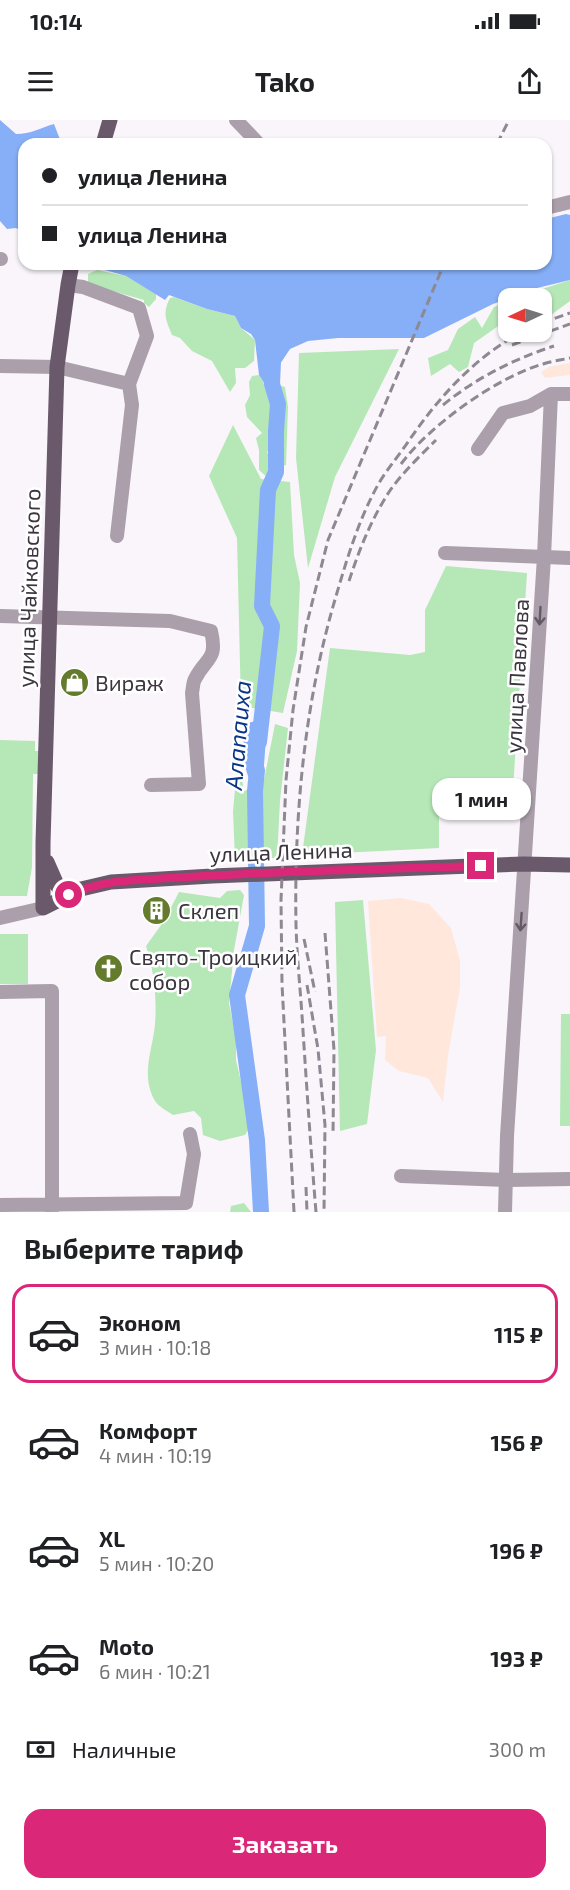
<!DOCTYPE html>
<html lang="ru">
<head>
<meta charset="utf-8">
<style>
	body { margin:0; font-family:"Exo 2",sans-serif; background:#f2f2f2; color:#202124; height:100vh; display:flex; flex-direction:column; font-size:22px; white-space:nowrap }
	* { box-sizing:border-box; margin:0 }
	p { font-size:20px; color:#757577 }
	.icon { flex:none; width:33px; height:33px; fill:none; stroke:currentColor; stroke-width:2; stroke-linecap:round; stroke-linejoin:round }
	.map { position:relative; height:1092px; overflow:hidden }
	.panel { display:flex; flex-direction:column; background:#fff; flex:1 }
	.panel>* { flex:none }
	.banner { position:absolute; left:18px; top:18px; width:534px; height:132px; border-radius:18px; box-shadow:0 2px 4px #0004; display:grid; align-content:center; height:132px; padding:0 24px; background:#fff }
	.needle { width:39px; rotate:266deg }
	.controls { position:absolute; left:498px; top:168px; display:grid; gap:12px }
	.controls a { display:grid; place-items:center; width:54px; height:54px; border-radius:12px; background:#fff; box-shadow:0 2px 4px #0004; font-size:30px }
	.end { position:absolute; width:27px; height:27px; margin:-14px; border:8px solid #db2777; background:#fff; box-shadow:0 0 0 3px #fff }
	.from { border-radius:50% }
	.bubble { position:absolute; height:42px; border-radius:18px; background:#fff; box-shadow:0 2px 4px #0004; font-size:20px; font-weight:700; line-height:42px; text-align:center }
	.banner b { display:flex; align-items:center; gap:21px; height:57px; font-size:22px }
	.banner b+b { border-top:2px solid #e0e0e0 }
	.banner i { width:15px; height:15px; background:#202124 }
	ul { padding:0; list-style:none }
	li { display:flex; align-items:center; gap:18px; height:99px; margin:0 12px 9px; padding:0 12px; border:3px solid transparent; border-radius:18px }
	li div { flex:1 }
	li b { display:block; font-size:22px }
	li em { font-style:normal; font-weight:700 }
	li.on { border-color:#db2777 }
	li>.icon { width:54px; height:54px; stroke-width:1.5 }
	h2 { padding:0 24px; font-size:27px; line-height:72px }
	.pay { display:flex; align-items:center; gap:15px; height:66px; padding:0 24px; font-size:22px }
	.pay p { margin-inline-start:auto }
	.primary-button { display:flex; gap:12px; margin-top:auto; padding:12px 24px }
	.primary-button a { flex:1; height:69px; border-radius:18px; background:#db2777; color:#fff; font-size:24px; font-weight:700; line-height:69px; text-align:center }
	.status { display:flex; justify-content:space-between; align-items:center; height:42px; padding:0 30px; background:#fff; direction:ltr }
	.status svg { height:16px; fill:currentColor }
	header { display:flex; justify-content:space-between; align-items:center; height:78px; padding:0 24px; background:#fff; font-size:27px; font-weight:700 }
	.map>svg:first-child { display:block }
</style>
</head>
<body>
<div class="status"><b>10:14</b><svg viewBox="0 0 49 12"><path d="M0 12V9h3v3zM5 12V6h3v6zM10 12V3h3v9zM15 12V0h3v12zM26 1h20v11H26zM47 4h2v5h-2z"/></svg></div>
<header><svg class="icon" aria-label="menu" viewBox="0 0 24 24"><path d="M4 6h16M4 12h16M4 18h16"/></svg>Tako<svg class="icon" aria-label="share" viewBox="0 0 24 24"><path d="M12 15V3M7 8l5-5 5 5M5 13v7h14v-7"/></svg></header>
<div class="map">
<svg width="570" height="1092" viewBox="0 0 570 1092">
	<rect width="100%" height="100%" fill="#f9f5fb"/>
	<!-- industrial -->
	<path fill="#ffe7dc" d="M 570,243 L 570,255 L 545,258 L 541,252 L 549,247 Z
		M 401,778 L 429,784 L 451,808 L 460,841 L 460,868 L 448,935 L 443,982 L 428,958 L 399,951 L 385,940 L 386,916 L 377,917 L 368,781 Z"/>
	<!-- green -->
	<path fill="#b6e7b7" d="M 97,150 L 126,156 L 156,174 L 156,179 L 149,187 L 144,183 L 144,180 L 88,164 L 88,154 Z
		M 570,160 L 570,181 L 551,195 L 542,196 L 542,178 L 514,178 Z
		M 174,177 L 207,189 L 235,196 L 241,208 L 255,220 L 254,241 L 245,248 L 235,248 L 236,263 L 230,272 L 212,241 L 192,231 L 180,218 L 172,215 C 166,200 162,193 170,178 Z
		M 508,181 L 508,194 L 504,202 L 474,223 L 468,247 L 459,252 L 450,244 L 431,256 L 428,238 L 448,230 L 458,209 L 475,197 L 482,208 L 494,187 Z
		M 399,229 L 335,357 L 308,448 L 296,338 L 299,233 Z
		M 259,255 L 276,285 L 272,292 L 272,329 L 267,332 L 273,343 L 273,355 L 268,358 L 259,350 L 259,330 L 256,318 L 262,313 L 247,297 L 245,285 L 250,275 L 249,262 L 252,256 Z
		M 278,265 L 285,267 L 288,287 L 286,345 L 282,346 L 283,286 Z
		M 233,305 L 261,359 L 290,362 L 294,435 L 300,463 L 297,531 L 283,593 L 241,586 L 237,418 L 209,356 Z
		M 446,446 L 527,453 L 513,669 L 439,679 L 439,728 L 302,735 L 330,528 L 410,535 L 425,532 L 425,490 Z
		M 275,604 L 288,608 L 280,681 L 277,738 L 235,738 L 233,692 L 238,635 L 244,671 L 263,665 Z
		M 0,620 L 35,621 L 35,631 L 41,631 L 41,654 L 33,654 L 32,747 L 27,776 L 0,776 Z
		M 240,770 L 244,775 L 234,830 L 229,883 L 236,919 L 236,940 L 251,1005 L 245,1015 L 220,1021 L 203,1015 L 201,998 L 194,991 L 173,995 C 167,991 158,986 155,981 C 140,955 153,929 155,904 C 157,878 154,850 146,826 L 164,801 L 179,772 L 220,778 L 227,771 Z
		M 363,780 L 376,930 L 367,1004 L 340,1011 L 335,782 Z
		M 0,814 L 28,814 L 28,864 L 0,864 Z
		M 561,894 L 570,894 L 570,1006 L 560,1006 Z
		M 244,1083 L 251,1092 L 230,1092 L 231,1086 Z"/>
	<!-- water -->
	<path fill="#86aff7" d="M 0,0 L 16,14 C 31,14 40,8 54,4 L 61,22 L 59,24 L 24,24 L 24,112 L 16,108 L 7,109 L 0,101 Z
		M 566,94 L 570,95 L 570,160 L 533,169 L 493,184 L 424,218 L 338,218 L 308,221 L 290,229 L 278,247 L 279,263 L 272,264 L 264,263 L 259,255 L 255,220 L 251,214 L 241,208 L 235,196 L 207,189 L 169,175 L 165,180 L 126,156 L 98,148 L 98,144 L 546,144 L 546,99 Z
		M 262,599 L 267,605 L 264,645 L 255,671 C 242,647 242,631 245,604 Z"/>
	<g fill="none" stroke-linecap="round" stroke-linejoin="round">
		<!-- river -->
		<path stroke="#86aff7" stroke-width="16" d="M 259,622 L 272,506 L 262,486 L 268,370 L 276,352 L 276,311 L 278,284 L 272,264 L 273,242
			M 257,650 L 255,671 L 257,806 L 237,875 L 257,1020 L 261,1092"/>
		<!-- minor -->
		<path stroke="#aa9faa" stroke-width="14" d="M 236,0 L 259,24
			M 546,88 L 570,82
			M 0,139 L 1,139
			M 68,165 L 83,167 L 139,188 L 147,216 L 129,264 L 132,285 L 117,416
			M 0,246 L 57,247 L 129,264
			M 478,329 L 503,293 L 530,286 L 551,274 L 570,274
			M 445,433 L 570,438
			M 0,496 L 170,501 L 211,511 C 218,541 206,537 195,559 C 193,562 193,568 192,573 L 199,664 L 151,665
			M 0,798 L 43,788
			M 0,872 L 52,871 L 52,1092
			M 401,1056 L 506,1060 L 570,1059
			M 0,1085 L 186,1083 L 194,1034 L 190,1014
			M 505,1092 L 507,1016 L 544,437 L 551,274"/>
		<!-- major -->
		<path stroke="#6a586b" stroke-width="15" d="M 103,24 L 110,0
			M 72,144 L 68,165 L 57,247 L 43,723 L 43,788 L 81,769 L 111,762 L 212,756 L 524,744 L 570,745
			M 47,742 L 58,767 L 66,770 L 81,769"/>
		<!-- rail -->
		<path stroke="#8d8891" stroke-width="3" stroke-dasharray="9 4.5" stroke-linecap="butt" d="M 497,24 L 509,0
			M 542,203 L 570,193
			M 512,225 L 570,204
			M 443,285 C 476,258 514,239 554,226
			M 401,344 C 429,306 497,257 543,244 C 552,241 561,240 570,238
			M 349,461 C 359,430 371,400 389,372 C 402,353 420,336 436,320
			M 325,813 L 334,930 L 333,1014
			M 304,819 L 315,872
			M 307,865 L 318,929 L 325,1005 L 324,1092
			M 306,1067 L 307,1092
			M 294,1092 L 282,864 L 281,780 L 286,660 L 293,590 L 306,507 L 328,420 L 444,144
			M 316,1092 C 311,1032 307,971 303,911 C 301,875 297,841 296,805 C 294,697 304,587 334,483 C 346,442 358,400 379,363 C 388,348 400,334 410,319 C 440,276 475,237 522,212"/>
	</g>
	<!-- one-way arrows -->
	<defs><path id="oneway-shaft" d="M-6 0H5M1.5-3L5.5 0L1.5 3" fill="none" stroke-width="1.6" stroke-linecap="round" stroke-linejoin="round" transform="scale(1.5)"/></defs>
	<g stroke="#625a65">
		<use href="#oneway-shaft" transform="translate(540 496) rotate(93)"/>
		<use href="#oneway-shaft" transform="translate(521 802) rotate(94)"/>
	</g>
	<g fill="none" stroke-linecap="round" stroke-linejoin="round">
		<!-- route -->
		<path stroke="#db2777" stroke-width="8" d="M 69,775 C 105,758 147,760 185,757 C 284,751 383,749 481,746"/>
	</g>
	<!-- icons -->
	<defs>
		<symbol id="shop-disc" viewBox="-11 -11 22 22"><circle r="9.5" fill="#647b2d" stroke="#fff"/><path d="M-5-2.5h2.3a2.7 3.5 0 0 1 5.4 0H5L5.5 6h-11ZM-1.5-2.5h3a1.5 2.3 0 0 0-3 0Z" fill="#fff"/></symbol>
		<symbol id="building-disc" viewBox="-11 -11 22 22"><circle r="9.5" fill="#647b2d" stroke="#fff"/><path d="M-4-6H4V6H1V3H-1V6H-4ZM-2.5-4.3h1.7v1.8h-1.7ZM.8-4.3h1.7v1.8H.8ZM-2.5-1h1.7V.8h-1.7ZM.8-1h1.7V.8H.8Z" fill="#fff"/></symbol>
		<symbol id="church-disc" viewBox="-11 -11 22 22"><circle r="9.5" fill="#647b2d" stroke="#fff"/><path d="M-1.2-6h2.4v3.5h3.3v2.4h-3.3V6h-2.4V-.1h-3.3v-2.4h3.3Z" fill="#fff"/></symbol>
	</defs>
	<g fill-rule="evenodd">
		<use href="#shop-disc" x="58" y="546" width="33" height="33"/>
		<use href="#building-disc" x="140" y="774" width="33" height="33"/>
		<use href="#church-disc" x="92" y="832" width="33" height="33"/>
	</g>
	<g text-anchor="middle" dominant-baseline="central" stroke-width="5" stroke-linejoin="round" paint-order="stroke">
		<!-- street labels -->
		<g font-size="22" fill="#3c3540" stroke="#fff">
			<text transform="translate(28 468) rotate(-88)">улица Чайковского</text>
			<text transform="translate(516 556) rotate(-87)">улица Павлова</text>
			<text transform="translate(281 731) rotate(-2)">улица Ленина</text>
		</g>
		<!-- poi labels -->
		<g font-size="22" fill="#3c3540" stroke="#fff" text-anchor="start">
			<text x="95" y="562">Вираж</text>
			<text x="178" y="790">Склеп</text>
			<text x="129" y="836">Свято-Троицкий<tspan x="129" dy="25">собор</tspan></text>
		</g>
		<!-- water labels -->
		<g font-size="24" font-style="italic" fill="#083788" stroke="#fff">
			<text transform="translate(237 615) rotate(-85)">Алапаиха</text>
		</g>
	</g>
</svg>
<div class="controls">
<a><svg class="needle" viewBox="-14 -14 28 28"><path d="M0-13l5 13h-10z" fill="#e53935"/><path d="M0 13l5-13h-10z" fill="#757577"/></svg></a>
</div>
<i class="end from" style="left:69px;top:775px"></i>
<i class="end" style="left:481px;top:746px"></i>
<div class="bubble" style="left:432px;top:658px;width:99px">1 мин</div>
<div class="banner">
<b><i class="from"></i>улица Ленина</b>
<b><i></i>улица Ленина</b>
</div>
</div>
<section class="panel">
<h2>Выберите тариф</h2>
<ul>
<li class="on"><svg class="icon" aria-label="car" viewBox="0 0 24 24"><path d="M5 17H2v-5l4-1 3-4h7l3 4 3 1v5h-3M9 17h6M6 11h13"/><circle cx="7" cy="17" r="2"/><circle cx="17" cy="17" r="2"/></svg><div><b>Эконом</b><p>3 мин · 10:18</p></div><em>115 ₽</em></li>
<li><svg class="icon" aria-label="car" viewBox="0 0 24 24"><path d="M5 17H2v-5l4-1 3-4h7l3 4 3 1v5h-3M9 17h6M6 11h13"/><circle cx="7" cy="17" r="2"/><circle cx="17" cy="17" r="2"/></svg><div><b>Комфорт</b><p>4 мин · 10:19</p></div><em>156 ₽</em></li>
<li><svg class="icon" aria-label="car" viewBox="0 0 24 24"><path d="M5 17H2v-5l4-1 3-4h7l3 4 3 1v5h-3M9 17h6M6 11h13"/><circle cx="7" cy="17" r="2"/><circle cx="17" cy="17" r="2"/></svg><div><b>XL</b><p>5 мин · 10:20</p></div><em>196 ₽</em></li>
<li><svg class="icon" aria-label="car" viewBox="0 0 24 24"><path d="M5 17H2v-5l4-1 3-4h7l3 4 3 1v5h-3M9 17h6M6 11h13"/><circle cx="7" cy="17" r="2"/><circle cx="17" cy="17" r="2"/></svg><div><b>Moto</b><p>6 мин · 10:21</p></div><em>193 ₽</em></li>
</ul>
<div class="pay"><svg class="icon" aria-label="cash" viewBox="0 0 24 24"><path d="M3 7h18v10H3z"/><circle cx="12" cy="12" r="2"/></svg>Наличные<p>300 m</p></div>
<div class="primary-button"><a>Заказать</a></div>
</section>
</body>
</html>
